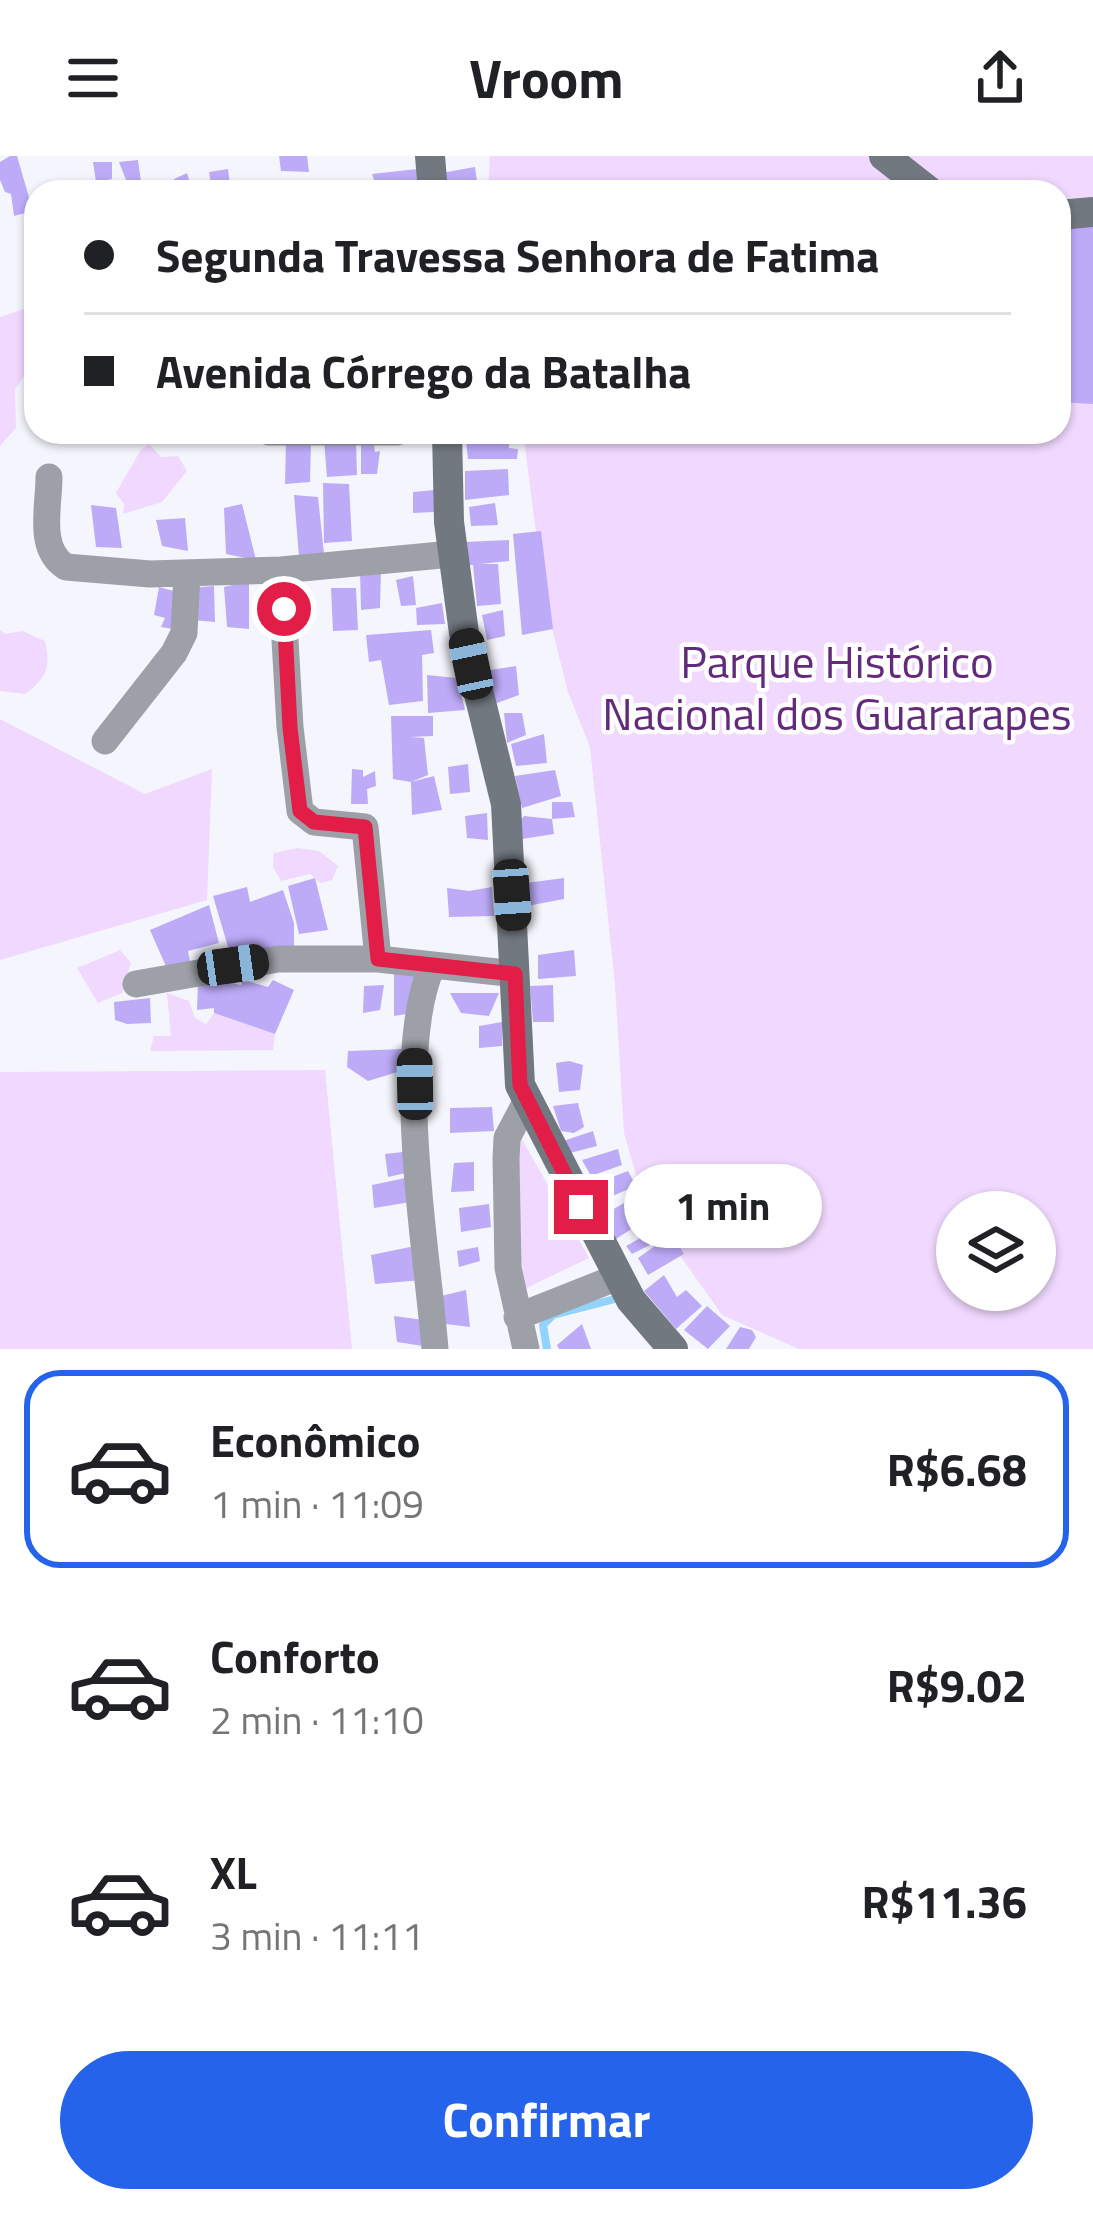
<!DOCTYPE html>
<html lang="pt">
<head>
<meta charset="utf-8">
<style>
	body { margin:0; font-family:"Titillium Web",sans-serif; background:#f6f6f6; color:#202124; height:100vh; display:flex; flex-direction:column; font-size:45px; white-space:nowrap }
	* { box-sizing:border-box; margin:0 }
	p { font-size:39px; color:#757577 }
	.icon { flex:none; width:66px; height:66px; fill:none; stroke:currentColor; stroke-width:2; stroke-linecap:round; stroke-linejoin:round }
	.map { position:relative; height:1193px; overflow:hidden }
	.drawer { display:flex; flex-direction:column; background:#fff; flex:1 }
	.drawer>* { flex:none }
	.hud { position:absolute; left:24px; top:24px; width:1047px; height:264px; border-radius:36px; box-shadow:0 3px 9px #0004; display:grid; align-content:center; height:264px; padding:0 60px; background:#fff }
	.controls { position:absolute; left:936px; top:1035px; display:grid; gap:24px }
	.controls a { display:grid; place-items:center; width:120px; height:120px; border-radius:50%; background:#fff; box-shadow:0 3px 9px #0004; font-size:60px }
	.end { position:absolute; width:54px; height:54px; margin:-27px; border:15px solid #e11d48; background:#fff; box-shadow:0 0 0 6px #fff }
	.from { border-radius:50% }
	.bubble { position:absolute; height:84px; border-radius:42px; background:#fff; box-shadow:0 3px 9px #0004; font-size:39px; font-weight:700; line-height:84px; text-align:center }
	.car { position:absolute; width:36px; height:72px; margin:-36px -18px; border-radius:15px; box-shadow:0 0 9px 3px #0007; background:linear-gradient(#222 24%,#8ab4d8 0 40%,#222 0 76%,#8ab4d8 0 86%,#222 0) }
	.hud b { display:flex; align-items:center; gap:42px; height:114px; font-size:45px }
	.hud b+b { border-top:3px solid #e0e0e0 }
	.hud i { width:30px; height:30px; background:#202124 }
	ul { padding:21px 0 0; list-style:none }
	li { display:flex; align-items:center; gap:36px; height:198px; margin:0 24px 18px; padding:0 36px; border:6px solid transparent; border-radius:36px }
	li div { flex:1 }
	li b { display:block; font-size:45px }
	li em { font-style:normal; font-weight:700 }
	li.active { border-color:#2563eb }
	li>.icon { width:108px; height:108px; stroke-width:1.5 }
	.action { display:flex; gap:24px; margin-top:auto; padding:24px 60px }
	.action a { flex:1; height:138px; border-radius:72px; background:#2563eb; color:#fff; font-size:48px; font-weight:700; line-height:138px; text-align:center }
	header { display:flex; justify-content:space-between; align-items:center; height:156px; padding:0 60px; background:#fff; font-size:54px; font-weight:700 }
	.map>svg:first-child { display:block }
</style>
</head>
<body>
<header><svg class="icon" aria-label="menu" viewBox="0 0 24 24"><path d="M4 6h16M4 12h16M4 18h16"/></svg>Vroom<svg class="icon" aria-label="share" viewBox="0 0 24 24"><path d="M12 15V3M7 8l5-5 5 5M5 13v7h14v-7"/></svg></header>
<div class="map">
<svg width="1093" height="1193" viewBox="0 0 1093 1193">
	<rect width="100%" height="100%" fill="#f5f6fd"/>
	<!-- green -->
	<path fill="#f0d8fe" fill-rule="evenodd" d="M 490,0 L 1093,0 L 1093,1193 L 799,1193 L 722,1159 L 645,1050 L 624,977 L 615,828 L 590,591 L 568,536 L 545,445 L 523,276 L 1059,276 L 1059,36 L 488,36 ZM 957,1056 L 1035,1056 L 1035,1134 L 957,1134 Z
		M 36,149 L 36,202 L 15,234 L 16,272 L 0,290 L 0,161 Z
		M 149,288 L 161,301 L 178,300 L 187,315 L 162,346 L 123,358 L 124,348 L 116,337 L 140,295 Z
		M 0,474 L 5,478 L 22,475 L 45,485 C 51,511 47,522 25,538 L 0,535 Z
		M 0,563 L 145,638 L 212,613 L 207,744 L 0,804 Z
		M 298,692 L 319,695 L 338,710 L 332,724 L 320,727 L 310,718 L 281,725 L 273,711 L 274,697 Z
		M 120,794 L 131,807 L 122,837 L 98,847 L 77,812 Z
		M 167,837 L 189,845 L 195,862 L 206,868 L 214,857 L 275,878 L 273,894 L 150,895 L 154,880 L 171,880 Z
		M 325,914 L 352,1193 L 0,1193 L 0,916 Z
		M 514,969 L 589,1102 L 522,1134 Z"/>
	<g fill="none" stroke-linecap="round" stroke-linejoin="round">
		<!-- stream -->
		<path stroke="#92d3fc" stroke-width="8" d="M 547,1193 L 543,1169 L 553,1159 L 619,1142"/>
	</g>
	<!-- building -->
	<path fill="#bdabf8" d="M 10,0 L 17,0 L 33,55 L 14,60 L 11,38 L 5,36 L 0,24 L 0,6 Z
		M 279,0 L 307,0 L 309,16 L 281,15 Z
		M 138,4 L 141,26 L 128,29 L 119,6 Z
		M 93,6 L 112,6 L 112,23 L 96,26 Z
		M 475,11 L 478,33 L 444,36 L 441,17 Z
		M 228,13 L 231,36 L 212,36 L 209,16 Z
		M 417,13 L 420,32 L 404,36 L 378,36 L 372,18 Z
		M 187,17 L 193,36 L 178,36 L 174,23 Z
		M 1093,59 L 1093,248 L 1059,246 L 1059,60 Z
		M 465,276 L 474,276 L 473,281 L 510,282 L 509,292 L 518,293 L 517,303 L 468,303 Z
		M 286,284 L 311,285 L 310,326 L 285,328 Z
		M 324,284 L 356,284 L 357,319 L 327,321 Z
		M 374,288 L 375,296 L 380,295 L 377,318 L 361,318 L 361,289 Z
		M 508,313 L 509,339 L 465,344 L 465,315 Z
		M 323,327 L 349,328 L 352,385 L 324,387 Z
		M 435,334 L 434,356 L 413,357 L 413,336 Z
		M 294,339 L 318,341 L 324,398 L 299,401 Z
		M 495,347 L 498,369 L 471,370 L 469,351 Z
		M 242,348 L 256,404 L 226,398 L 224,352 Z
		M 91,349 L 116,352 L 122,392 L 96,391 Z
		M 185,362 L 188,395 L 162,390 L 156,364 Z
		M 541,375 L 553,473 L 522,479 L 513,378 Z
		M 509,384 L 509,405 L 480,408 L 498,408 L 501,448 L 477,450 L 473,409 L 468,409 L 465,386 Z
		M 381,414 L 380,452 L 361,454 L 360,415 Z
		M 413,420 L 416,449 L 401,450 L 396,424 Z
		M 249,425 L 249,473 L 227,471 L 224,431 Z
		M 214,430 L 215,466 L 193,464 L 189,432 Z
		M 159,431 L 181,437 L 173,473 L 161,471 L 165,462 L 154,459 Z
		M 331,432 L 356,432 L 358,474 L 333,475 Z
		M 442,447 L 445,468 L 417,469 L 416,452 Z
		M 503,454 L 505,480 L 487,484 L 482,459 Z
		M 431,474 L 434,497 L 422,499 L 423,545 L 389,549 L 381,504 L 369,506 L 366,479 Z
		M 516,510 L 519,539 L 494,548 L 490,514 Z
		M 427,519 L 457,522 L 465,554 L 428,557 Z
		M 504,557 L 522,557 L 526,579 L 507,587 Z
		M 391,560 L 433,560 L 433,580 L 410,581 L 424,582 L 428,619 L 411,626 L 393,623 Z
		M 544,578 L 547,607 L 516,610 L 511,588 Z
		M 468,608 L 470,636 L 450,638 L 448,611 Z
		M 352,613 L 363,614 L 363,621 L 375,615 L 376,630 L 367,633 L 368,648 L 351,648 Z
		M 555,614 L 561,640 L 522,652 L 515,620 Z
		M 434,620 L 442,654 L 412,659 L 411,626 Z
		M 552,646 L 572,646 L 575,661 L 552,663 Z
		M 487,657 L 488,684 L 467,682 L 465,660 Z
		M 524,660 L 552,663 L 554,678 L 522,683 L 518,667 Z
		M 315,722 L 328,774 L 299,778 L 288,730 Z
		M 564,722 L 564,743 L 527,750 L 526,727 Z
		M 247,731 L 250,746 L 283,734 L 294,767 L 294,793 L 259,796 L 253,757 L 259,796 L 228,791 L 213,740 Z
		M 492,731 L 494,760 L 449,761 L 447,732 L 469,735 Z
		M 209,749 L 219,787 L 188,795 L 190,806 L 168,815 L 150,774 Z
		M 574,794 L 576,820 L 538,823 L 538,799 Z
		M 394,807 L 425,810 L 419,856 L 394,860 Z
		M 217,824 L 241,829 L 243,824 L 268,831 L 273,824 L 294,834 L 275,878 L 214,857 L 214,852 L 197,854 L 198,826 L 216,830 Z
		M 384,829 L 380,854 L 363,857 L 364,830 Z
		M 553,829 L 554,866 L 533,866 L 530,830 Z
		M 450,837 L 499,837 L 489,860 L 461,857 Z
		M 150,842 L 151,867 L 127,868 L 115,864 L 114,846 Z
		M 502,866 L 502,890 L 479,892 L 479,870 Z
		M 404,893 L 404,914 L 368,925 L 347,911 L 348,895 Z
		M 569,905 L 583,909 L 580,934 L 559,936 L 556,907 Z
		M 578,947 L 584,971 L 574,977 L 561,975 L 553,950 Z
		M 492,951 L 494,975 L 450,977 L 450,952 Z
		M 593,975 L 597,990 L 570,997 L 563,985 Z
		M 618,993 L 622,1009 L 591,1020 L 582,1004 Z
		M 412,995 L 415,1015 L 388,1021 L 385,998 Z
		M 474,1006 L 474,1035 L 451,1036 L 454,1007 Z
		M 628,1015 L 636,1030 L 596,1047 L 589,1030 Z
		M 410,1021 L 411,1046 L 374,1052 L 372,1029 Z
		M 638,1039 L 650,1061 L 616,1083 L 603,1059 Z
		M 489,1048 L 491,1071 L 461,1076 L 459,1052 Z
		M 671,1065 L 672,1078 L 632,1098 L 626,1090 Z
		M 672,1078 L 684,1098 L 648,1119 L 638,1102 Z
		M 415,1090 L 422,1124 L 375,1128 L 371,1099 Z
		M 478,1091 L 480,1105 L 459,1111 L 457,1095 Z
		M 664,1119 L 677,1141 L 686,1134 L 702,1150 L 676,1173 L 644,1135 Z
		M 466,1134 L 470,1171 L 445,1168 L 441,1140 Z
		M 707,1150 L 730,1170 L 708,1193 L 684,1174 Z
		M 394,1160 L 424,1164 L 423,1190 L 397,1186 Z
		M 582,1168 L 591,1193 L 559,1193 L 557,1189 Z
		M 740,1171 L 752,1174 L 756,1181 L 749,1193 L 726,1193 Z"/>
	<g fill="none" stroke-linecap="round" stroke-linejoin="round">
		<!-- street -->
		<path stroke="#9da1a7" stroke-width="27" d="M 269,276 L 397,276
			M 49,321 C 49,351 37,393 66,411 L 150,418 L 281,414 L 452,398
			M 281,414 L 290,571 L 300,655 L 314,666 L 365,671 L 378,803
			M 105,585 L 174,497 L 184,477 L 187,417
			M 432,810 C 393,900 427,1093 435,1193
			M 136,828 L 278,803 L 378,803 L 515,818
			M 517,1161 L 618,1121
			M 526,1193 L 508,1112 L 506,1003 L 507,982 L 526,946"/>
		<!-- secondary -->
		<path stroke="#727880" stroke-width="30" d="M 430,0 L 433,36
			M 884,0 L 930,36
			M 1059,59 L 1093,56
			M 447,276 L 449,366 L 464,477 L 506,648 L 520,929 L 631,1144 L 673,1193"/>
	</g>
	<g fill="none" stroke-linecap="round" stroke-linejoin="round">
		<!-- route -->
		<path stroke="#e11d48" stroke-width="15" d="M 284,453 L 290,572 L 300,655 L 314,666 L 365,671 L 378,803 L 515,818 L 520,929 L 581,1051"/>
	</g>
	<g text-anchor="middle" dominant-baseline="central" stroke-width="9" stroke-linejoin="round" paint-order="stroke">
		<!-- park labels -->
		<g font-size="45" fill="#632a7c" stroke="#fff">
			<text x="837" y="505">Parque Histórico<tspan x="837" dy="52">Nacional dos Guararapes</tspan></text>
		</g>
	</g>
</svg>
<div class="controls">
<a><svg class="icon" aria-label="layers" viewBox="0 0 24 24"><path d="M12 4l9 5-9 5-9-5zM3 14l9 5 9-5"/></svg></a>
</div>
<i class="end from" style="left:284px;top:453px"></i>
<i class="end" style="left:581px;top:1051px"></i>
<div class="bubble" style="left:624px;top:1008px;width:198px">1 min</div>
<i class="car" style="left:471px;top:508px;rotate:348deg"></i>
<i class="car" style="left:512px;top:739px;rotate:176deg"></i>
<i class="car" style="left:233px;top:809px;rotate:82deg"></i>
<i class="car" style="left:415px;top:928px;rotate:359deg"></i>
<div class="hud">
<b><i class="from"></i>Segunda Travessa Senhora de Fatima</b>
<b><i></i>Avenida Córrego da Batalha</b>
</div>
</div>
<section class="drawer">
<ul>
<li class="active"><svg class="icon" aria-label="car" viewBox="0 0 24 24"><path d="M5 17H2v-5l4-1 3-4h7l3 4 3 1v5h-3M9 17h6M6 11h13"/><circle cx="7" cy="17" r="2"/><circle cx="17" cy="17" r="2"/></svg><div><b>Econômico</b><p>1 min · 11:09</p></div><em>R$6.68</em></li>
<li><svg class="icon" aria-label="car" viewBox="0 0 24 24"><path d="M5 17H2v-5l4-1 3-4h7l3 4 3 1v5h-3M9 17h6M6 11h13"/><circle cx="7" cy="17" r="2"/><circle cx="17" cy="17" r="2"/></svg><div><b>Conforto</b><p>2 min · 11:10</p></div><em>R$9.02</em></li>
<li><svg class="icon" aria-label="car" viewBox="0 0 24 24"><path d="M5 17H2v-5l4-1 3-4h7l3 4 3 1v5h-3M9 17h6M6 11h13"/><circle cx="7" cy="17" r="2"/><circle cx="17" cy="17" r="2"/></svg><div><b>XL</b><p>3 min · 11:11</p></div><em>R$11.36</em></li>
</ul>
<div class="action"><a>Confirmar</a></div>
</section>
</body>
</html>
